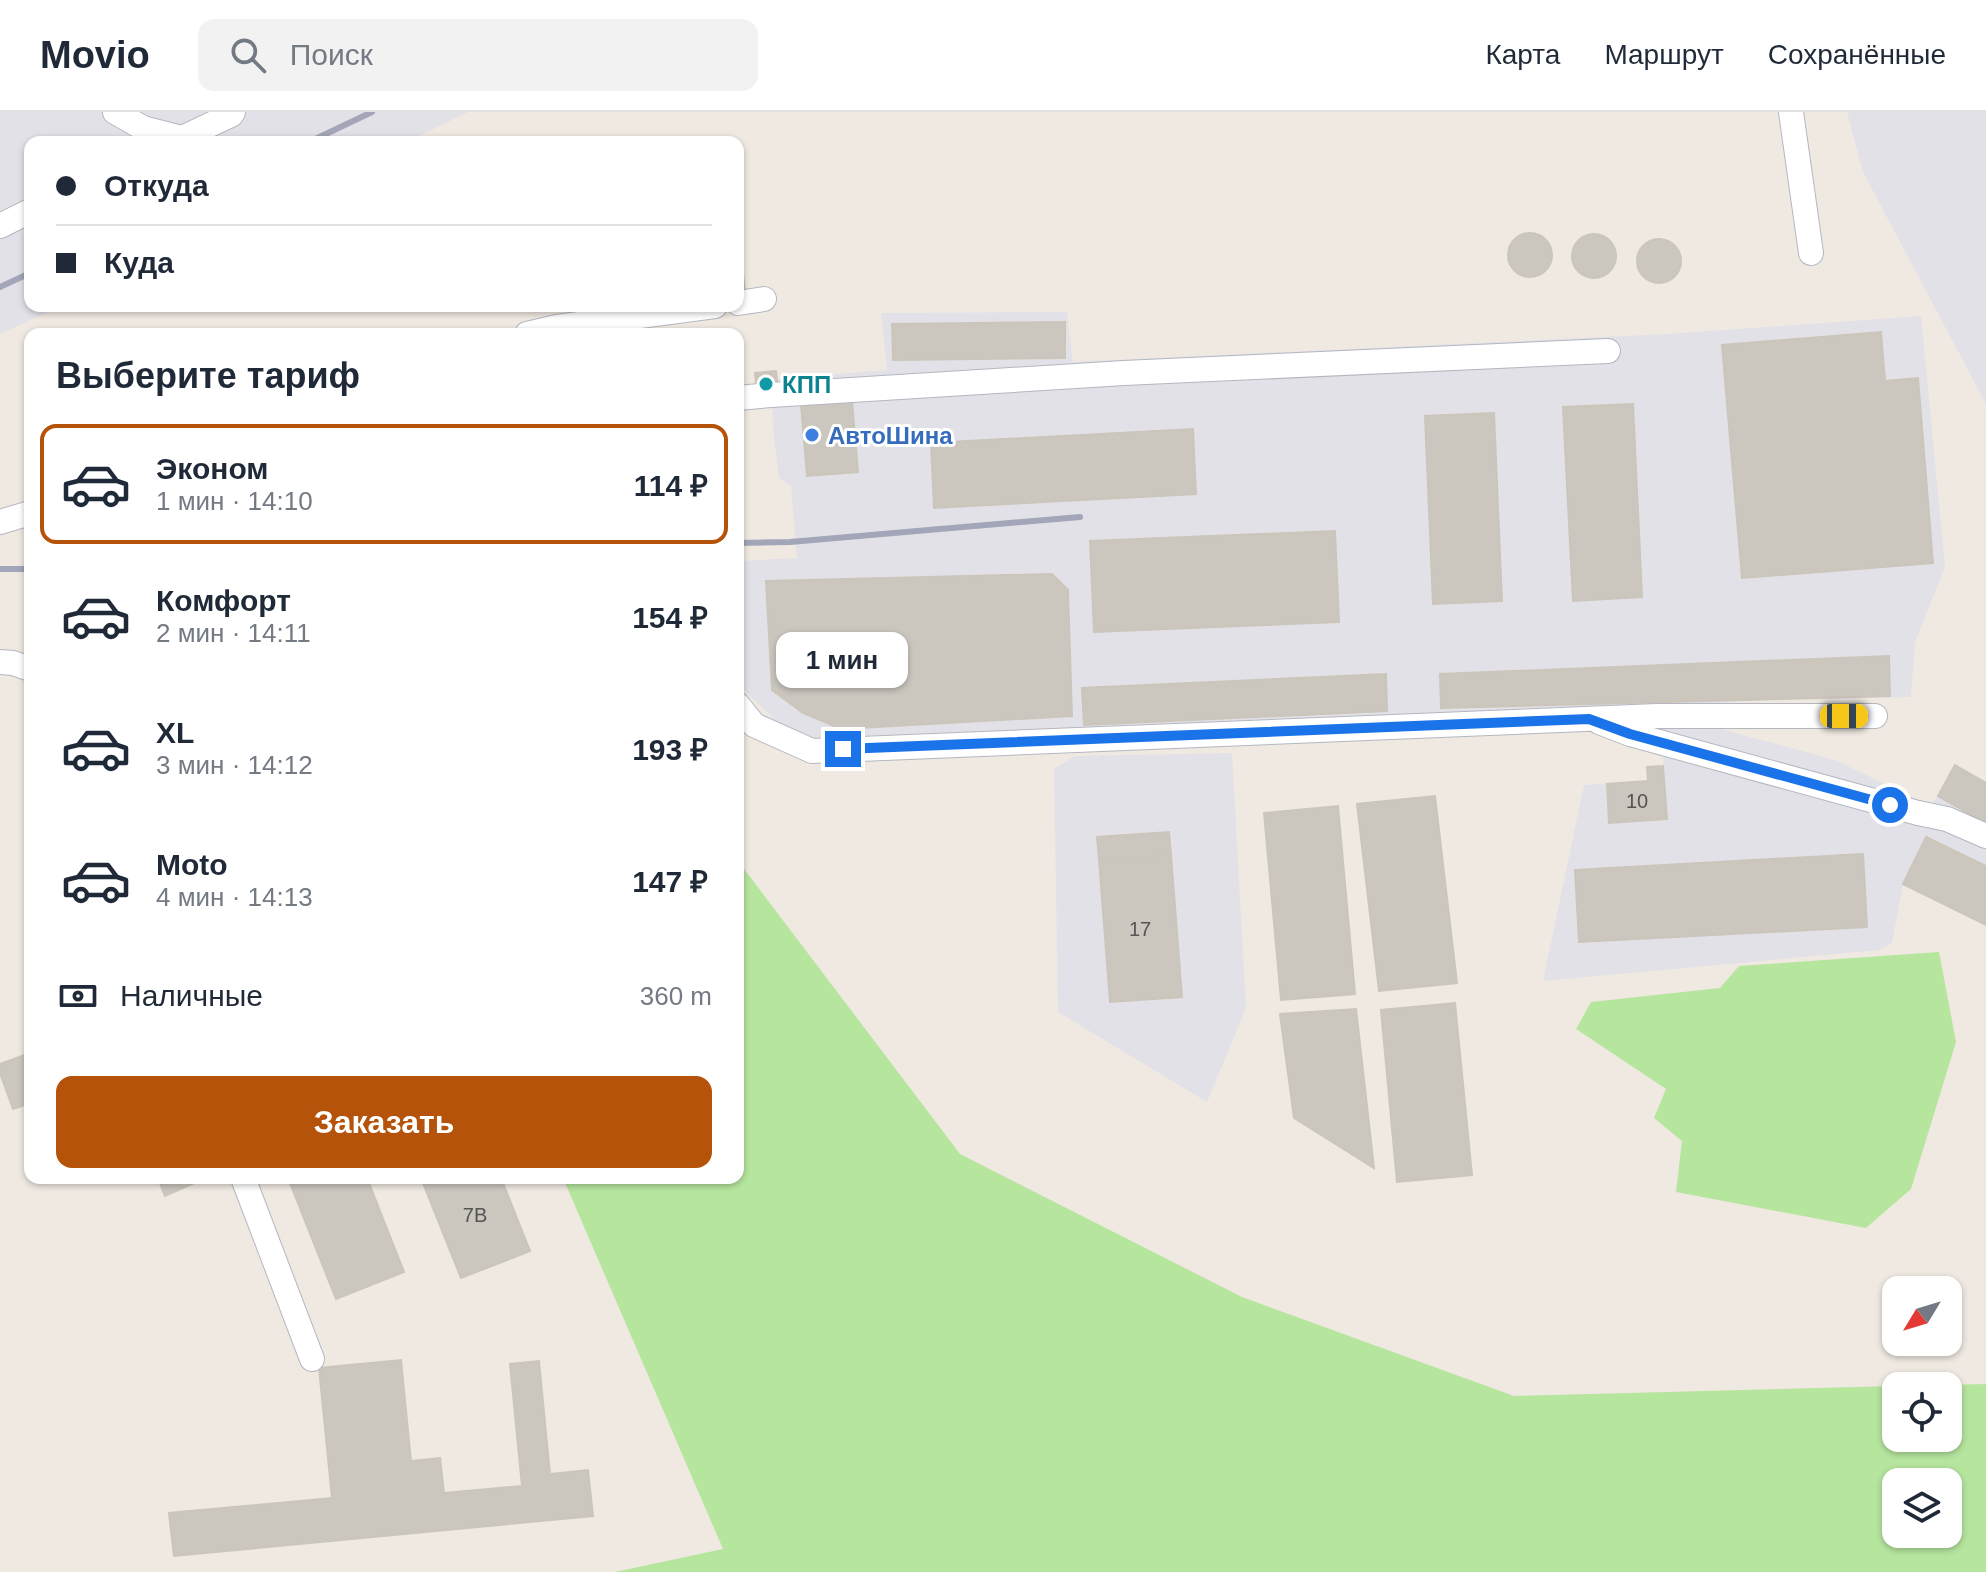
<!DOCTYPE html>
<html lang="ru">
<head>
<meta charset="utf-8">
<style>
	body { margin:0; font-family:Helvetica,sans-serif; background:#f2f2f3; color:#1f2937; height:100vh; display:flex; flex-direction:column; font-size:30px; white-space:nowrap }
	* { box-sizing:border-box; margin:0 }
	p { font-size:26px; color:#747a83 }
	.icon { flex:none; width:44px; height:44px; fill:none; stroke:currentColor; stroke-width:2; stroke-linecap:round; stroke-linejoin:round }
	.map { position:relative; flex:1; overflow:hidden }
	.side { position:absolute; left:24px; top:216px; width:720px; height:856px; display:flex; flex-direction:column; background:#fff; border-radius:16px; box-shadow:0 2px 6px #0004 }
	.side>* { flex:none }
	.hud { position:absolute; left:24px; top:24px; width:720px; height:176px; border-radius:16px; box-shadow:0 2px 6px #0004; display:grid; align-content:center; height:176px; padding:0 32px; background:#fff }
	.needle { width:52px; rotate:232deg }
	.tools { position:absolute; left:1882px; top:1164px; display:grid; gap:16px }
	.tools a { display:grid; place-items:center; width:80px; height:80px; border-radius:16px; background:#fff; box-shadow:0 2px 6px #0004; font-size:40px }
	.end { position:absolute; width:36px; height:36px; margin:-18px; border:10px solid #1a73e8; background:#fff; box-shadow:0 0 0 4px #fff }
	.from { border-radius:50% }
	.bubble { position:absolute; height:56px; border-radius:16px; background:#fff; box-shadow:0 2px 6px #0004; font-size:26px; font-weight:600; line-height:56px; text-align:center }
	.car { position:absolute; width:24px; height:48px; margin:-24px -12px; border-radius:10px; box-shadow:0 0 6px 2px #0007; background:linear-gradient(#f5c518 24%,#345 0 40%,#f5c518 0 76%,#345 0 86%,#f5c518 0) }
	.hud b { display:flex; align-items:center; gap:28px; height:76px; font-size:30px }
	.hud b+b { border-top:2px solid #e0e1e3 }
	.hud i { width:20px; height:20px; background:#1f2937 }
	ul { padding:0; list-style:none }
	li { display:flex; align-items:center; gap:24px; height:120px; margin:0 16px 12px; padding:0 16px; border:4px solid transparent; border-radius:16px }
	li div { flex:1 }
	li b { display:block; font-size:30px }
	li em { font-style:normal; font-weight:600 }
	li.current { border-color:#b45309 }
	li>.icon { width:72px; height:72px; stroke-width:1.5 }
	h2 { padding:0 32px; font-size:36px; line-height:96px }
	.pay { display:flex; align-items:center; gap:20px; height:88px; padding:0 32px; font-size:30px }
	.pay p { margin-inline-start:auto }
	.primary-button { display:flex; gap:16px; margin-top:auto; padding:16px 32px }
	.primary-button a { flex:1; height:92px; border-radius:16px; background:#b45309; color:#fff; font-size:32px; font-weight:600; line-height:92px; text-align:center }
	header { display:flex; align-items:center; gap:48px; box-sizing:border-box; height:112px; padding:0 40px; background:#fff; border-bottom:2px solid #e0e1e3 }
	header strong { font-size:38px }
	nav { display:flex; gap:44px; margin-inline-start:auto; font-size:28px }
	.search { width:560px; height:72px; background:#f2f2f3; display:flex; align-items:center; gap:20px; box-sizing:border-box; padding:0 28px; border-radius:16px; color:#747a83; font-size:30px }
	.map>svg:first-child { display:block }
</style>
</head>
<body>
<header>
<strong>Movio</strong>
<div class="search"><svg class="icon" aria-label="search" viewBox="0 0 24 24"><circle cx="10" cy="10" r="6"/><path d="M15 15l6 6"/></svg>Поиск</div>
<nav><a>Карта</a><a>Маршрут</a><a>Сохранённые</a></nav>
</header>
<div class="map">
<svg width="1986" height="1460" viewBox="0 0 1986 1460">
	<rect width="100%" height="100%" fill="#efe9e1"/>
	<!-- industrial -->
	<path fill="#e3e1e8" d="M 0,0 L 468,0 L 407,30 L 30,30 L 30,194 L 61,194 L 0,222 Z
		M 1847,0 L 1986,0 L 1986,292 L 1863,60 Z
		M 1067,200 L 1073,250 L 1667,222 L 1921,204 L 1945,455 L 1915,530 L 1911,585 L 1754,589 L 817,628 L 775,608 L 738,572 L 738,449 L 797,446 L 791,374 L 779,366 L 774,326 L 771,279 L 757,280 L 755,261 L 776,259 L 777,267 L 887,258 L 881,201 Z
		M 1661,614 L 1717,616 L 1835,648 L 1931,694 L 1955,653 L 1986,671 L 1986,813 L 1903,773 L 1892,831 L 1879,838 L 1543,869 L 1584,673 L 1648,669 L 1647,655 L 1663,654 L 1664,630 Z
		M 1232,641 L 1246,896 L 1207,990 L 1058,900 L 1054,657 L 1074,644 Z"/>
	<!-- green -->
	<path fill="#b6e59e" fill-rule="evenodd" d="M 738,749 L 960,1042 L 1242,1185 L 1514,1284 L 1896,1274 L 1896,1326 L 1948,1326 L 1948,1274 L 1903,1274 L 1986,1272 L 1986,1460 L 615,1460 L 723,1437 L 563,1066 L 738,1066 ZM 1896,1370 L 1948,1370 L 1948,1422 L 1896,1422 Z
		M 1939,840 L 1956,930 L 1911,1077 L 1866,1116 L 1676,1080 L 1682,1029 L 1654,1006 L 1666,977 L 1576,917 L 1591,890 L 1720,876 L 1739,854 Z"/>
	<!-- building -->
	<path fill="#cbc7bf" stroke="#cbc5ba" stroke-width="2" d="M1508 143a22 22 0 1 1 44 0a22 22 0 1 1-44 0Z
		M1572 144a22 22 0 1 1 44 0a22 22 0 1 1-44 0Z
		M1637 149a22 22 0 1 1 44 0a22 22 0 1 1-44 0Z
		M 738,139 L 740,139 L 745,178 L 738,179 Z
		M 1065,210 L 1065,246 L 893,248 L 892,212 Z
		M 1881,220 L 1885,269 L 1918,266 L 1933,451 L 1742,466 L 1722,233 Z
		M 776,259 L 778,277 L 757,280 L 755,261 Z
		M 852,289 L 858,360 L 807,364 L 801,293 Z
		M 1633,292 L 1642,485 L 1573,489 L 1563,295 Z
		M 1494,301 L 1502,489 L 1433,492 L 1425,304 Z
		M 1193,317 L 1196,382 L 934,396 L 931,331 Z
		M 1335,419 L 1339,510 L 1094,520 L 1090,429 Z
		M 1052,462 L 1068,478 L 1072,604 L 841,617 L 803,601 L 772,578 L 766,469 Z
		M 1889,544 L 1890,584 L 1441,596 L 1440,562 Z
		M 1386,562 L 1387,599 L 1084,613 L 1082,576 Z
		M 1955,653 L 1986,671 L 1986,711 L 1938,684 Z
		M 1663,654 L 1667,707 L 1609,711 L 1607,672 L 1648,669 L 1647,655 Z
		M 1435,684 L 1457,871 L 1379,879 L 1357,692 Z
		M 1338,694 L 1355,882 L 1281,888 L 1264,701 Z
		M 1169,720 L 1171,743 L 1099,748 L 1097,725 Z
		M 1926,725 L 1986,754 L 1986,813 L 1903,772 Z
		M 1863,742 L 1867,815 L 1579,830 L 1575,758 Z
		M 1171,743 L 1182,885 L 1110,890 L 1099,748 Z
		M 1455,891 L 1472,1063 L 1397,1070 L 1381,898 Z
		M 1356,897 L 1374,1056 L 1294,1006 L 1280,902 Z
		M 30,941 L 30,991 L 13,997 L 0,961 L 0,952 Z
		M 158,1066 L 200,1066 L 201,1068 L 165,1084 Z
		M 288,1066 L 367,1066 L 404,1160 L 336,1187 Z
		M 421,1066 L 501,1066 L 530,1139 L 461,1166 Z
		M 401,1248 L 411,1349 L 440,1346 L 444,1381 L 522,1374 L 510,1252 L 539,1249 L 550,1362 L 588,1358 L 593,1404 L 174,1444 L 169,1401 L 332,1386 L 319,1256 Z"/>
	<g fill="none" stroke-linecap="round" stroke-linejoin="round">
		<defs>
			<path id="minor" d="M 115,0 L 143,16 L 182,26 L 231,3 L 233,0
				M 1791,0 L 1811,141
				M 0,114 L 30,99
				M 738,191 L 764,187
				M 527,222 L 557,215 L 715,194
				M 738,286 L 771,283 L 1124,261 L 1608,239
				M 0,410 L 30,401
				M 0,550 L 13,551 L 30,557
				M 738,593 L 754,613 L 812,639 L 1657,604 L 1875,604
				M 1599,610 L 1630,622 L 1918,701 L 1947,707 L 1986,724
				M 243,1066 L 312,1247"/>
		</defs>
		<!-- minor casing -->
		<use href="#minor" stroke="#b4b7c1" stroke-width="26"/>
		<!-- minor -->
		<use href="#minor" stroke="#fff" stroke-width="24"/>
		<!-- rail -->
		<path stroke="#a3a6b8" stroke-width="6" d="M 309,30 L 372,0
			M 0,175 L 30,161
			M 738,431 L 790,430 L 1080,405
			M 0,457 L 30,457"/>
	</g>
	<g fill="none" stroke-linecap="round" stroke-linejoin="round">
		<!-- route -->
		<path stroke="#1a73e8" stroke-width="10" d="M 843,637 L 1589,607 L 1630,622 L 1890,693"/>
	</g>
	<!-- markers -->
	<circle fill="#0f9aa8" stroke="#fff" stroke-width="3" cx="766" cy="272" r="8"/>
	<circle fill="#3f7fe0" stroke="#fff" stroke-width="3" cx="812" cy="323" r="8"/>
	<g text-anchor="middle" dominant-baseline="central" stroke-width="6" stroke-linejoin="round" paint-order="stroke">
		<!-- number labels -->
		<g font-size="20" fill="#555452">
			<text x="1637" y="689">10</text>
			<text x="1140" y="817">17</text>
			<text x="475" y="1103">7В</text>
		</g>
		<!-- culture labels -->
		<g font-size="24" font-weight="bold" fill="#0d838f" stroke="#fff" text-anchor="start">
			<text x="782" y="272">КПП</text>
		</g>
		<!-- shop labels -->
		<g font-size="24" font-weight="bold" fill="#366cbe" stroke="#fff" text-anchor="start">
			<text x="828" y="323">АвтоШина</text>
		</g>
	</g>
</svg>
<div class="tools">
<a><svg class="needle" viewBox="-14 -14 28 28"><path d="M0-13l5 13h-10z" fill="#e53935"/><path d="M0 13l5-13h-10z" fill="#747a83"/></svg></a>
<a><svg class="icon" aria-label="locate" viewBox="0 0 24 24"><circle cx="12" cy="12" r="6"/><path d="M12 2v4M12 18v4M2 12h4M18 12h4"/></svg></a>
<a><svg class="icon" aria-label="layers" viewBox="0 0 24 24"><path d="M12 4l9 5-9 5-9-5zM3 14l9 5 9-5"/></svg></a>
</div>
<i class="end from" style="left:1890px;top:693px"></i>
<i class="end" style="left:843px;top:637px"></i>
<div class="bubble" style="left:776px;top:520px;width:132px">1 мин</div>
<i class="car" style="left:1844px;top:604px;rotate:90deg"></i>
<div class="hud">
<b><i class="from"></i>Откуда</b>
<b><i></i>Куда</b>
</div>
<section class="side">
<h2>Выберите тариф</h2>
<ul>
<li class="current"><svg class="icon" aria-label="car" viewBox="0 0 24 24"><path d="M5 17H2v-5l4-1 3-4h7l3 4 3 1v5h-3M9 17h6M6 11h13"/><circle cx="7" cy="17" r="2"/><circle cx="17" cy="17" r="2"/></svg><div><b>Эконом</b><p>1 мин · 14:10</p></div><em>114 ₽</em></li>
<li><svg class="icon" aria-label="car" viewBox="0 0 24 24"><path d="M5 17H2v-5l4-1 3-4h7l3 4 3 1v5h-3M9 17h6M6 11h13"/><circle cx="7" cy="17" r="2"/><circle cx="17" cy="17" r="2"/></svg><div><b>Комфорт</b><p>2 мин · 14:11</p></div><em>154 ₽</em></li>
<li><svg class="icon" aria-label="car" viewBox="0 0 24 24"><path d="M5 17H2v-5l4-1 3-4h7l3 4 3 1v5h-3M9 17h6M6 11h13"/><circle cx="7" cy="17" r="2"/><circle cx="17" cy="17" r="2"/></svg><div><b>XL</b><p>3 мин · 14:12</p></div><em>193 ₽</em></li>
<li><svg class="icon" aria-label="car" viewBox="0 0 24 24"><path d="M5 17H2v-5l4-1 3-4h7l3 4 3 1v5h-3M9 17h6M6 11h13"/><circle cx="7" cy="17" r="2"/><circle cx="17" cy="17" r="2"/></svg><div><b>Moto</b><p>4 мин · 14:13</p></div><em>147 ₽</em></li>
</ul>
<div class="pay"><svg class="icon" aria-label="cash" viewBox="0 0 24 24"><path d="M3 7h18v10H3z"/><circle cx="12" cy="12" r="2"/></svg>Наличные<p>360 m</p></div>
<div class="primary-button"><a>Заказать</a></div>
</section>
</div>
</body>
</html>
